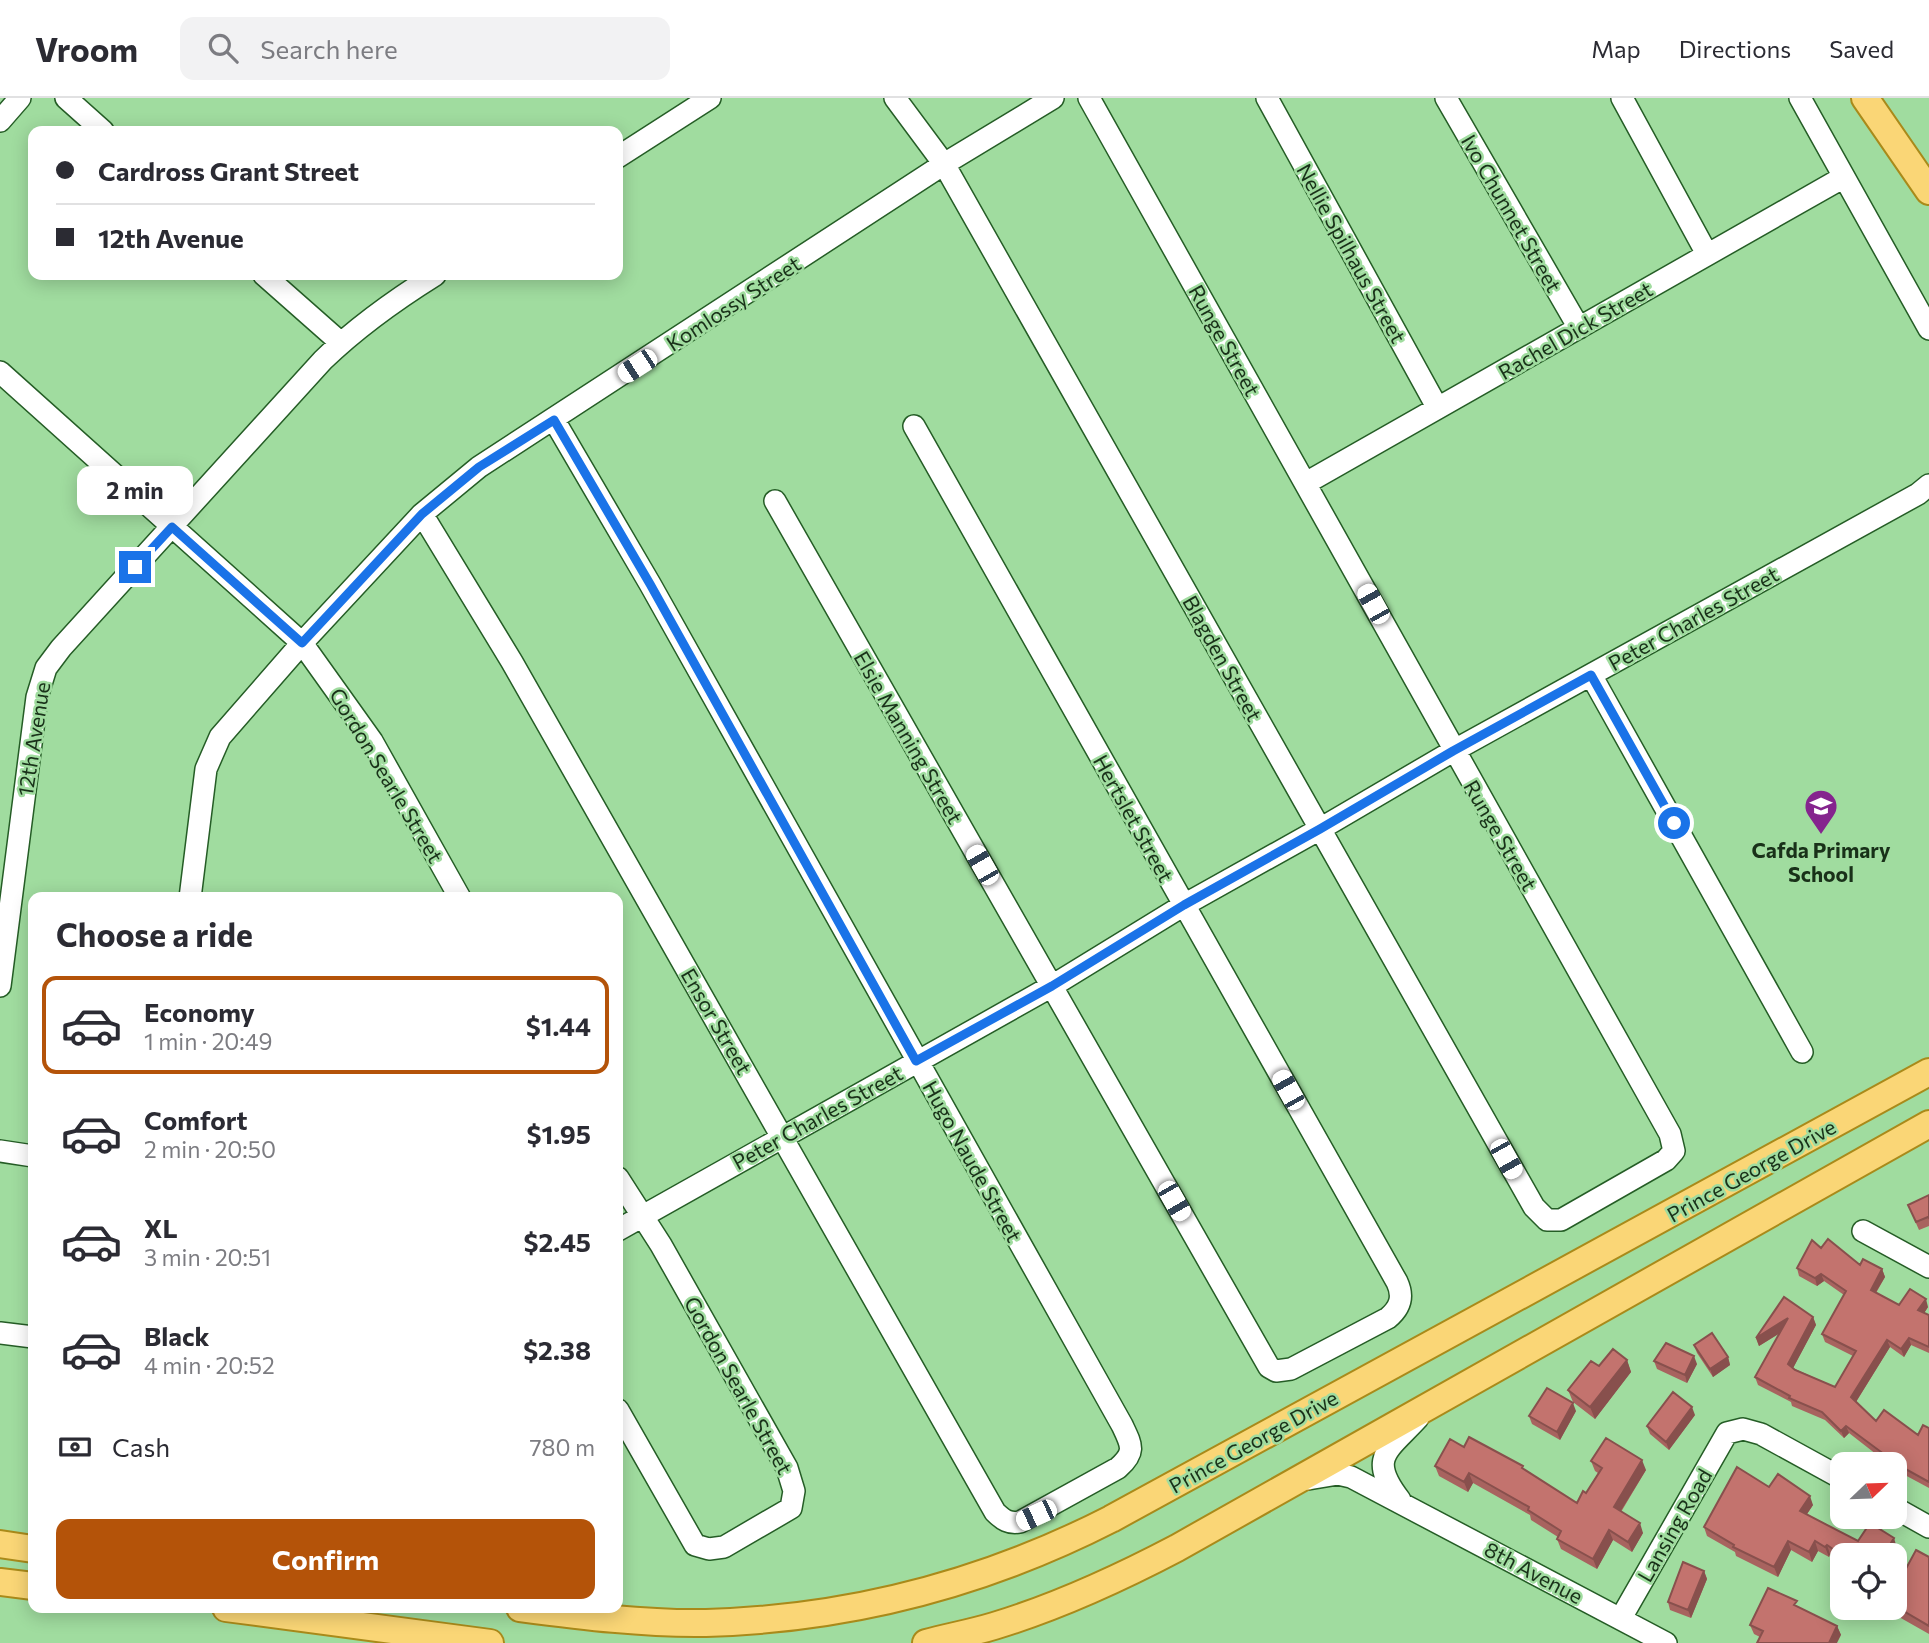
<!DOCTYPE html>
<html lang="en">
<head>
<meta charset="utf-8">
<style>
	body { margin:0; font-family:Commissioner,sans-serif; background:#f2f2f3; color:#2b2b33; height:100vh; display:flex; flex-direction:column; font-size:26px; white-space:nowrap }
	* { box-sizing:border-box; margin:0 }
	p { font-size:23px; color:#7c7c81 }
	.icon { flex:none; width:38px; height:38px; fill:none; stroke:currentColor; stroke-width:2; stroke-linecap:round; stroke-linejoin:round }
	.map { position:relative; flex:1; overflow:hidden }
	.sheet { position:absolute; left:28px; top:794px; width:595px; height:721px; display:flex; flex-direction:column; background:#fff; border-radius:14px; box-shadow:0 4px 18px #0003 }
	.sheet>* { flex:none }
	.top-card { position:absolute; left:28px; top:28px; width:595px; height:154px; border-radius:14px; box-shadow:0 4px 18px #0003; display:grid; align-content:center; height:154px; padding:0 28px; background:#fff }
	.needle { width:46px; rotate:67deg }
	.buttons { position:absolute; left:1830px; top:1354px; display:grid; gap:14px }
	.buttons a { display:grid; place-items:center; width:77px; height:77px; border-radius:14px; background:#fff; box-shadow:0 4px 18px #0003; font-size:35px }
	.end { position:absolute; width:32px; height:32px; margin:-16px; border:9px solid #1a73e8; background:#fff; box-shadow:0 0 0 4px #fff }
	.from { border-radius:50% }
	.bubble { position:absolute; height:49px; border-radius:14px; background:#fff; box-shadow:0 4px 18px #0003; font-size:23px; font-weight:700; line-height:49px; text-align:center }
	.car { position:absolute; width:21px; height:42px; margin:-21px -10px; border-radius:9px; box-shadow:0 0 5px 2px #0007; background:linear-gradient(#fff 24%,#345 0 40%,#fff 0 76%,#345 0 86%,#fff 0) }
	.top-card b { display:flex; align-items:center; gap:24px; height:66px; font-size:26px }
	.top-card b+b { border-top:2px solid #e1e1e2 }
	.top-card i { width:18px; height:18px; background:#2b2b33 }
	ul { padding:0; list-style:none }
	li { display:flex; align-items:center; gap:21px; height:98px; margin:0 14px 10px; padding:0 14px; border:4px solid transparent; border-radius:14px }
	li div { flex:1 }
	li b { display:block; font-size:26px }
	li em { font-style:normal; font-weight:700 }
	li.active { border-color:#b45309 }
	li>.icon { width:63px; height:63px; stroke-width:1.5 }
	h2 { padding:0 28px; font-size:32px; line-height:84px }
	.pay { display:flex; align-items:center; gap:18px; height:77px; padding:0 28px; font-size:26px }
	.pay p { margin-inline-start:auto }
	.action { display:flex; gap:14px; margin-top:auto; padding:14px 28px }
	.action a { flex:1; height:80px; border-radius:14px; background:#b45309; color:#fff; font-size:28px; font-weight:700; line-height:80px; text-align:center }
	header { display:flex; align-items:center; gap:42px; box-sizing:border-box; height:98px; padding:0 35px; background:#fff; border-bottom:2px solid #e1e1e2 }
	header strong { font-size:33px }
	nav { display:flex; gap:38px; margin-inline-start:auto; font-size:24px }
	.search { width:490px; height:63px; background:#f2f2f3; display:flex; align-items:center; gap:18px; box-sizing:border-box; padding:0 24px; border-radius:14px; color:#7c7c81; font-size:26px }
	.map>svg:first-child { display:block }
</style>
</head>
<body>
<header>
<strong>Vroom</strong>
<div class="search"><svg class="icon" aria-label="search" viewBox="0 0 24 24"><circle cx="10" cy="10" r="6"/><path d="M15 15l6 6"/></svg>Search here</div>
<nav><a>Map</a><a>Directions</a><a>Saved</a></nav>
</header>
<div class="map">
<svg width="1929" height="1545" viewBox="0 0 1929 1545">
	<rect width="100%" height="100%" fill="#a0dc9f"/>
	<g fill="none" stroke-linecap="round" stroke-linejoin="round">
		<defs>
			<path id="minor" d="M 66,0 L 103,33
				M 895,0 L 944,66 L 1534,1109 L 1547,1122 L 1561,1122 L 1666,1062 L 1674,1053 L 1670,1036 C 1475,692 1284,345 1089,0
				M 1267,0 L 1437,309
				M 1446,0 L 1579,230
				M 1622,0 L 1707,156
				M 1800,0 L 1929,231
				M 0,23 L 20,0
				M 618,59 L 710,0
				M 264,177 L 341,245
				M 0,274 L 302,545 L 372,643 L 460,800
				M 1306,385 L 1844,79
				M 775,403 L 1269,1269 L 1276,1273 L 1291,1271 L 1388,1220 C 1400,1210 1404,1199 1397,1184 L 914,328
				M 422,416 L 512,564 L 995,1414 C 1003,1422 1009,1426 1020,1424 L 1118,1370 C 1136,1354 1132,1348 1122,1327 L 650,486 L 554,322
				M 1591,577 L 1802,954
				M 190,800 L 206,671 L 220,639 L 302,545 L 422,416 L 479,369 L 944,66 L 1053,0
				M 0,888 L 37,599 L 46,570 L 61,550 L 323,262 C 357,229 395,202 435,177
				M 0,1053 L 33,1058
				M 618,1080 L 661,1147 L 787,1370 L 794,1393 L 791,1410 L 724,1449 L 709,1451 L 695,1447 L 618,1312
				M 618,1132 L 1052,888 L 1184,807 L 1320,731 L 1453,653 L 1918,396 L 1929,387
				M 1863,1133 L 1929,1169
				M 0,1235 L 33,1239
				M 1308,1381 L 1338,1376 L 1351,1379 L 1666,1545
				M 1400,1402 C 1367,1359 1388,1353 1418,1320
				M 1895,1410 L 1929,1429
				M 1621,1520 L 1727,1335 L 1743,1331 L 1761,1336 L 1843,1381"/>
			<path id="major" d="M 1865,0 L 1929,93
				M 0,1446 L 33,1451
				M 0,1484 L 33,1488
				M 226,1510 L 490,1545
				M 520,1510 C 582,1518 644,1526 706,1525 C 849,1521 984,1486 1111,1421 L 1929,974
				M 926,1545 C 948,1539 971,1535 994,1528 C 1057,1509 1118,1481 1177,1450 L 1929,1026"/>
		</defs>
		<!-- minor casing -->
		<use href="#minor" stroke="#255d26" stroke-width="24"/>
		<!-- major casing -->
		<use href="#major" stroke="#a98a1a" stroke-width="30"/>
		<!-- minor -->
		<use href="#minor" stroke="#fff" stroke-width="21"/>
		<!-- major -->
		<use href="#major" stroke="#fad676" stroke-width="26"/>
	</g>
	<!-- wall -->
	<path fill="#a8635f" d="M 1929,1097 L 1929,1128 L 1919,1132 L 1908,1107 Z
		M 1821,1150 L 1860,1167 L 1882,1171 L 1885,1179 L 1876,1195 L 1899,1207 L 1928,1209 L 1924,1215 L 1929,1217 L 1929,1255 L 1911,1247 L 1904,1259 L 1890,1249 L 1856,1304 L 1876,1323 L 1918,1337 L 1929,1330 L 1929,1390 L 1903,1376 L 1895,1370 L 1895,1367 L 1890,1367 L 1849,1335 L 1844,1340 L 1825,1322 L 1792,1308 L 1791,1304 L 1758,1287 L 1755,1279 L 1780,1235 L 1759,1248 L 1756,1240 L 1813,1219 L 1816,1227 L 1793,1270 L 1835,1289 L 1853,1258 L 1825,1244 L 1822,1236 L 1844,1197 L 1824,1183 L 1817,1188 L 1799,1178 L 1797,1170 Z
		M 1694,1247 L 1728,1259 L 1730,1267 L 1713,1279 L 1697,1255 Z
		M 1627,1262 L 1631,1274 L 1595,1321 L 1573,1304 L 1568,1292 L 1599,1268 Z
		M 1654,1263 L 1697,1266 L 1687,1285 L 1657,1271 Z
		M 1576,1313 L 1560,1342 L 1532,1326 L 1529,1318 Z
		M 1695,1317 L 1669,1352 L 1650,1336 L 1647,1328 Z
		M 1464,1349 L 1524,1371 L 1577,1405 L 1586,1395 L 1598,1375 L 1595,1373 L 1591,1363 L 1646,1372 L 1621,1414 L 1643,1435 L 1632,1454 L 1613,1442 L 1597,1471 L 1561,1451 L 1557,1441 L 1558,1439 L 1531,1422 L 1530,1417 L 1473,1385 L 1468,1394 L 1439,1378 L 1435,1368 Z
		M 1769,1389 L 1813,1407 L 1807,1416 L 1858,1443 L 1897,1450 L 1892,1458 L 1843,1458 L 1843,1465 L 1830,1456 L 1829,1459 L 1818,1453 L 1812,1464 L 1791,1452 L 1778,1479 L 1736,1458 L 1735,1454 L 1707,1438 L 1704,1429 Z
		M 1929,1459 L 1929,1536 L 1892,1515 L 1891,1510 L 1895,1510 L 1895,1491 Z
		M 1704,1473 L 1707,1481 L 1691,1520 L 1670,1512 L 1668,1504 Z
		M 1799,1510 L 1837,1528 L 1841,1537 L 1760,1539 L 1754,1536 L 1750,1527 Z"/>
	<!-- shaded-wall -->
	<path fill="#88504d" d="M 1882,1171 L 1885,1179 L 1873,1199 L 1871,1192 Z
		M 1821,1176 L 1824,1183 L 1817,1188 L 1815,1180 Z
		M 1926,1201 L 1928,1209 L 1921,1220 L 1918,1212 Z
		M 1813,1219 L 1816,1227 L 1791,1274 L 1788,1266 Z
		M 1788,1220 L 1791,1228 L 1759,1248 L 1756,1240 Z
		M 1909,1240 L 1911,1247 L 1904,1259 L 1901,1251 Z
		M 1887,1242 L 1890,1249 L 1854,1307 L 1851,1299 Z
		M 1694,1258 L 1697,1266 L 1687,1285 L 1685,1277 Z
		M 1728,1259 L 1730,1267 L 1713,1279 L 1710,1271 Z
		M 1627,1262 L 1631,1274 L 1595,1321 L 1590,1309 Z
		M 1573,1305 L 1576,1313 L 1560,1342 L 1557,1334 Z
		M 1692,1309 L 1695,1317 L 1669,1352 L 1666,1344 Z
		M 1846,1328 L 1849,1335 L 1844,1340 L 1841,1333 Z
		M 1642,1362 L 1646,1372 L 1617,1419 L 1614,1409 Z
		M 1469,1375 L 1473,1385 L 1468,1394 L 1464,1384 Z
		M 1810,1398 L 1813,1407 L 1803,1422 L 1800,1413 Z
		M 1640,1425 L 1643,1435 L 1632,1454 L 1628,1444 Z
		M 1609,1432 L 1613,1442 L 1597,1471 L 1593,1461 Z
		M 1894,1440 L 1897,1450 L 1892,1458 L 1883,1458 Z
		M 1788,1443 L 1791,1452 L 1778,1479 L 1774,1469 Z
		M 1815,1443 L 1818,1453 L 1812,1464 L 1809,1454 Z
		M 1827,1447 L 1830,1456 L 1829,1459 L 1825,1449 Z
		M 1704,1473 L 1707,1481 L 1691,1520 L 1688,1512 Z
		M 1837,1528 L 1841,1537 L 1837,1545 L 1829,1545 Z"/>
	<!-- building -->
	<path fill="#c3736e" stroke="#88504d" stroke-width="2" d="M 1929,1097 L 1929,1120 L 1928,1119 L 1916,1124 L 1908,1107 Z
		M 1828,1141 L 1860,1167 L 1863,1161 L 1882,1171 L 1871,1192 L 1899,1207 L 1910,1191 L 1926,1201 L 1918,1212 L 1929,1217 L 1929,1249 L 1909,1240 L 1901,1251 L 1887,1242 L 1851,1299 L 1876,1323 L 1884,1312 L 1918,1337 L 1923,1327 L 1929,1330 L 1929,1384 L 1900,1368 L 1846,1328 L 1841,1333 L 1822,1314 L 1789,1300 L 1790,1298 L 1755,1279 L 1788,1220 L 1756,1240 L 1784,1199 L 1813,1219 L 1788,1266 L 1795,1272 L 1835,1289 L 1856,1253 L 1822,1236 L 1846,1193 L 1821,1176 L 1815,1180 L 1797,1170 L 1812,1142 L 1821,1150 Z
		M 1712,1235 L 1728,1259 L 1710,1271 L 1694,1247 Z
		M 1666,1245 L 1694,1258 L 1685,1277 L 1654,1263 Z
		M 1613,1251 L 1627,1262 L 1590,1309 L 1568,1292 L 1591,1263 L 1599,1268 Z
		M 1547,1290 L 1573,1305 L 1557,1334 L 1529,1318 Z
		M 1673,1294 L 1692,1309 L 1666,1344 L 1647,1328 Z
		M 1469,1339 L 1523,1368 L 1522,1370 L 1577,1405 L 1583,1393 L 1586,1395 L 1602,1370 L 1591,1363 L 1606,1340 L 1642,1362 L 1614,1409 L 1640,1425 L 1628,1444 L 1609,1432 L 1593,1461 L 1557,1441 L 1561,1433 L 1528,1412 L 1529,1409 L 1469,1375 L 1464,1384 L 1435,1368 L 1450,1341 L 1464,1349 Z
		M 1737,1369 L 1769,1389 L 1778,1376 L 1810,1398 L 1800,1413 L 1858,1443 L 1870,1425 L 1894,1440 L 1883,1458 L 1843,1458 L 1827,1447 L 1825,1449 L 1815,1443 L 1809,1454 L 1788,1443 L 1774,1469 L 1733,1449 L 1734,1447 L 1704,1429 Z
		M 1916,1452 L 1929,1459 L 1929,1528 L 1895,1508 L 1895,1491 Z
		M 1683,1464 L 1704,1473 L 1688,1512 L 1668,1504 Z
		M 1768,1490 L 1797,1503 L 1794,1507 L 1837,1528 L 1829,1545 L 1757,1545 L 1763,1533 L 1750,1527 Z"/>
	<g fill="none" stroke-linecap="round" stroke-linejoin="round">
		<!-- route -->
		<path stroke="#1a73e8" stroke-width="9" d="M 135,469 L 172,429 L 302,545 L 422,416 L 479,369 L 554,322 L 650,486 L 916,963 L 1052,888 L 1184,807 L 1320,731 L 1453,653 L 1591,577 L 1674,725"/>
	</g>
	<!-- icons -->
	<defs>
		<symbol id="school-pin" viewBox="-11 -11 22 30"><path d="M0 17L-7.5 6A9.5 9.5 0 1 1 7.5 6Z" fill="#85248e" stroke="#a0dc9f"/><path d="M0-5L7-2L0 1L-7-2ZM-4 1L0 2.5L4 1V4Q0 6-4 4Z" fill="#fff"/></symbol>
	</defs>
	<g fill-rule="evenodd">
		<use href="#school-pin" x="1802" y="689" width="38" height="52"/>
	</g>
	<g text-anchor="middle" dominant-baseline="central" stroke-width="5" stroke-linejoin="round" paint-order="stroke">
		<!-- street labels -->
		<g font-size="21" fill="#193119" stroke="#a0dc9f">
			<text transform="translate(1512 115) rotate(60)">Ivo Chunnet Street</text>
			<text transform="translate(1352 155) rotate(61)">Nellie Spilhaus Street</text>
			<text transform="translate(733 205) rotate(-33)">Komlossy Street</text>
			<text transform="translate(1575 232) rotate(-30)">Rachel Dick Street</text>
			<text transform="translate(1225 242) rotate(61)">Runge Street</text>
			<text transform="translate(1693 520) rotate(-29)">Peter Charles Street</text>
			<text transform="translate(1223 560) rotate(61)">Blagden Street</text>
			<text transform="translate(909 639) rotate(60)">Elsie Manning Street</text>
			<text transform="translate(33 641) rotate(-81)">12th Avenue</text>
			<text transform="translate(387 677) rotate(59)">Gordon Searle Street</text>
			<text transform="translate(1134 720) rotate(61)">Hertslet Street</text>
			<text transform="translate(1501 737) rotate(60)">Runge Street</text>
			<text transform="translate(717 923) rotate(60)">Ensor Street</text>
			<text transform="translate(817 1019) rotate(-29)">Peter Charles Street</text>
			<text transform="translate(973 1063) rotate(61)">Hugo Naude Street</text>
			<text transform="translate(1751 1072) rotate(-29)">Prince George Drive</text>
			<text transform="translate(739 1287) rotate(61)">Gordon Searle Street</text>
			<text transform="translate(1253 1343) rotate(-29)">Prince George Drive</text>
			<text transform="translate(1674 1427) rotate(-60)">Lansing Road</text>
			<text transform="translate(1534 1474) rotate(28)">8th Avenue</text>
		</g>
		<!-- poi labels -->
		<g font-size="21" font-weight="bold" fill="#193119" stroke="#a0dc9f">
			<text x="1821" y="751">Cafda Primary<tspan x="1821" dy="24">School</tspan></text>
		</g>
	</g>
</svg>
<div class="buttons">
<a><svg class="needle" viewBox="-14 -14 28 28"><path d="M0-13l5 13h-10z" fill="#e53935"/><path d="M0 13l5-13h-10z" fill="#7c7c81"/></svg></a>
<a><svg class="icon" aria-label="locate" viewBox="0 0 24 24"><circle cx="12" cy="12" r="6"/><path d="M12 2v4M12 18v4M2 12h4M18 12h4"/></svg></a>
</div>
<i class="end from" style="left:1674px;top:725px"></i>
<i class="end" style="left:135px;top:469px"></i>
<div class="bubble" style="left:77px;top:368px;width:116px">2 min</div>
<i class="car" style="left:637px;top:268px;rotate:237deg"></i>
<i class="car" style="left:1373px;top:506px;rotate:331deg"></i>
<i class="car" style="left:982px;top:767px;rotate:330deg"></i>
<i class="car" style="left:1288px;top:992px;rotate:331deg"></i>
<i class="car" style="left:1506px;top:1061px;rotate:151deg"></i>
<i class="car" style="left:1174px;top:1103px;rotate:150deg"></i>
<i class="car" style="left:1036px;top:1417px;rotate:245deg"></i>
<div class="top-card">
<b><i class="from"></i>Cardross Grant Street</b>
<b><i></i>12th Avenue</b>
</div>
<section class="sheet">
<h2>Choose a ride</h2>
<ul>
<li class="active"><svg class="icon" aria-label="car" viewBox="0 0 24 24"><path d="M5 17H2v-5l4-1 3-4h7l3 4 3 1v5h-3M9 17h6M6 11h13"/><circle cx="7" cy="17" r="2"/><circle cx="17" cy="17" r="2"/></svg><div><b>Economy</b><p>1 min · 20:49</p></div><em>$1.44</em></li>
<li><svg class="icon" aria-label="car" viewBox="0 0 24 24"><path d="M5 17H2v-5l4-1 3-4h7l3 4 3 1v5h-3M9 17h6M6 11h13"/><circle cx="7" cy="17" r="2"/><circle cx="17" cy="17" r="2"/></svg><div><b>Comfort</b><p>2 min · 20:50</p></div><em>$1.95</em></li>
<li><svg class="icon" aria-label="car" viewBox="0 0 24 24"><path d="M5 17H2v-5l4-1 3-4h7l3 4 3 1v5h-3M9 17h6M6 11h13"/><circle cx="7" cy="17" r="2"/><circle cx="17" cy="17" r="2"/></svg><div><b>XL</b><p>3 min · 20:51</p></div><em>$2.45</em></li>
<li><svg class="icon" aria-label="car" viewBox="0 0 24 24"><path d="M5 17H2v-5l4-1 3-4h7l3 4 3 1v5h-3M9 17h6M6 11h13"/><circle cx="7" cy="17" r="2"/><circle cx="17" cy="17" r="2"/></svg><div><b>Black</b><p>4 min · 20:52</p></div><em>$2.38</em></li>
</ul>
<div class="pay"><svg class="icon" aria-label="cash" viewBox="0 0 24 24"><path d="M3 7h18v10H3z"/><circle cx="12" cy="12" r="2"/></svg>Cash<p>780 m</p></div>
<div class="action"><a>Confirm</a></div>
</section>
</div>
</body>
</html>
